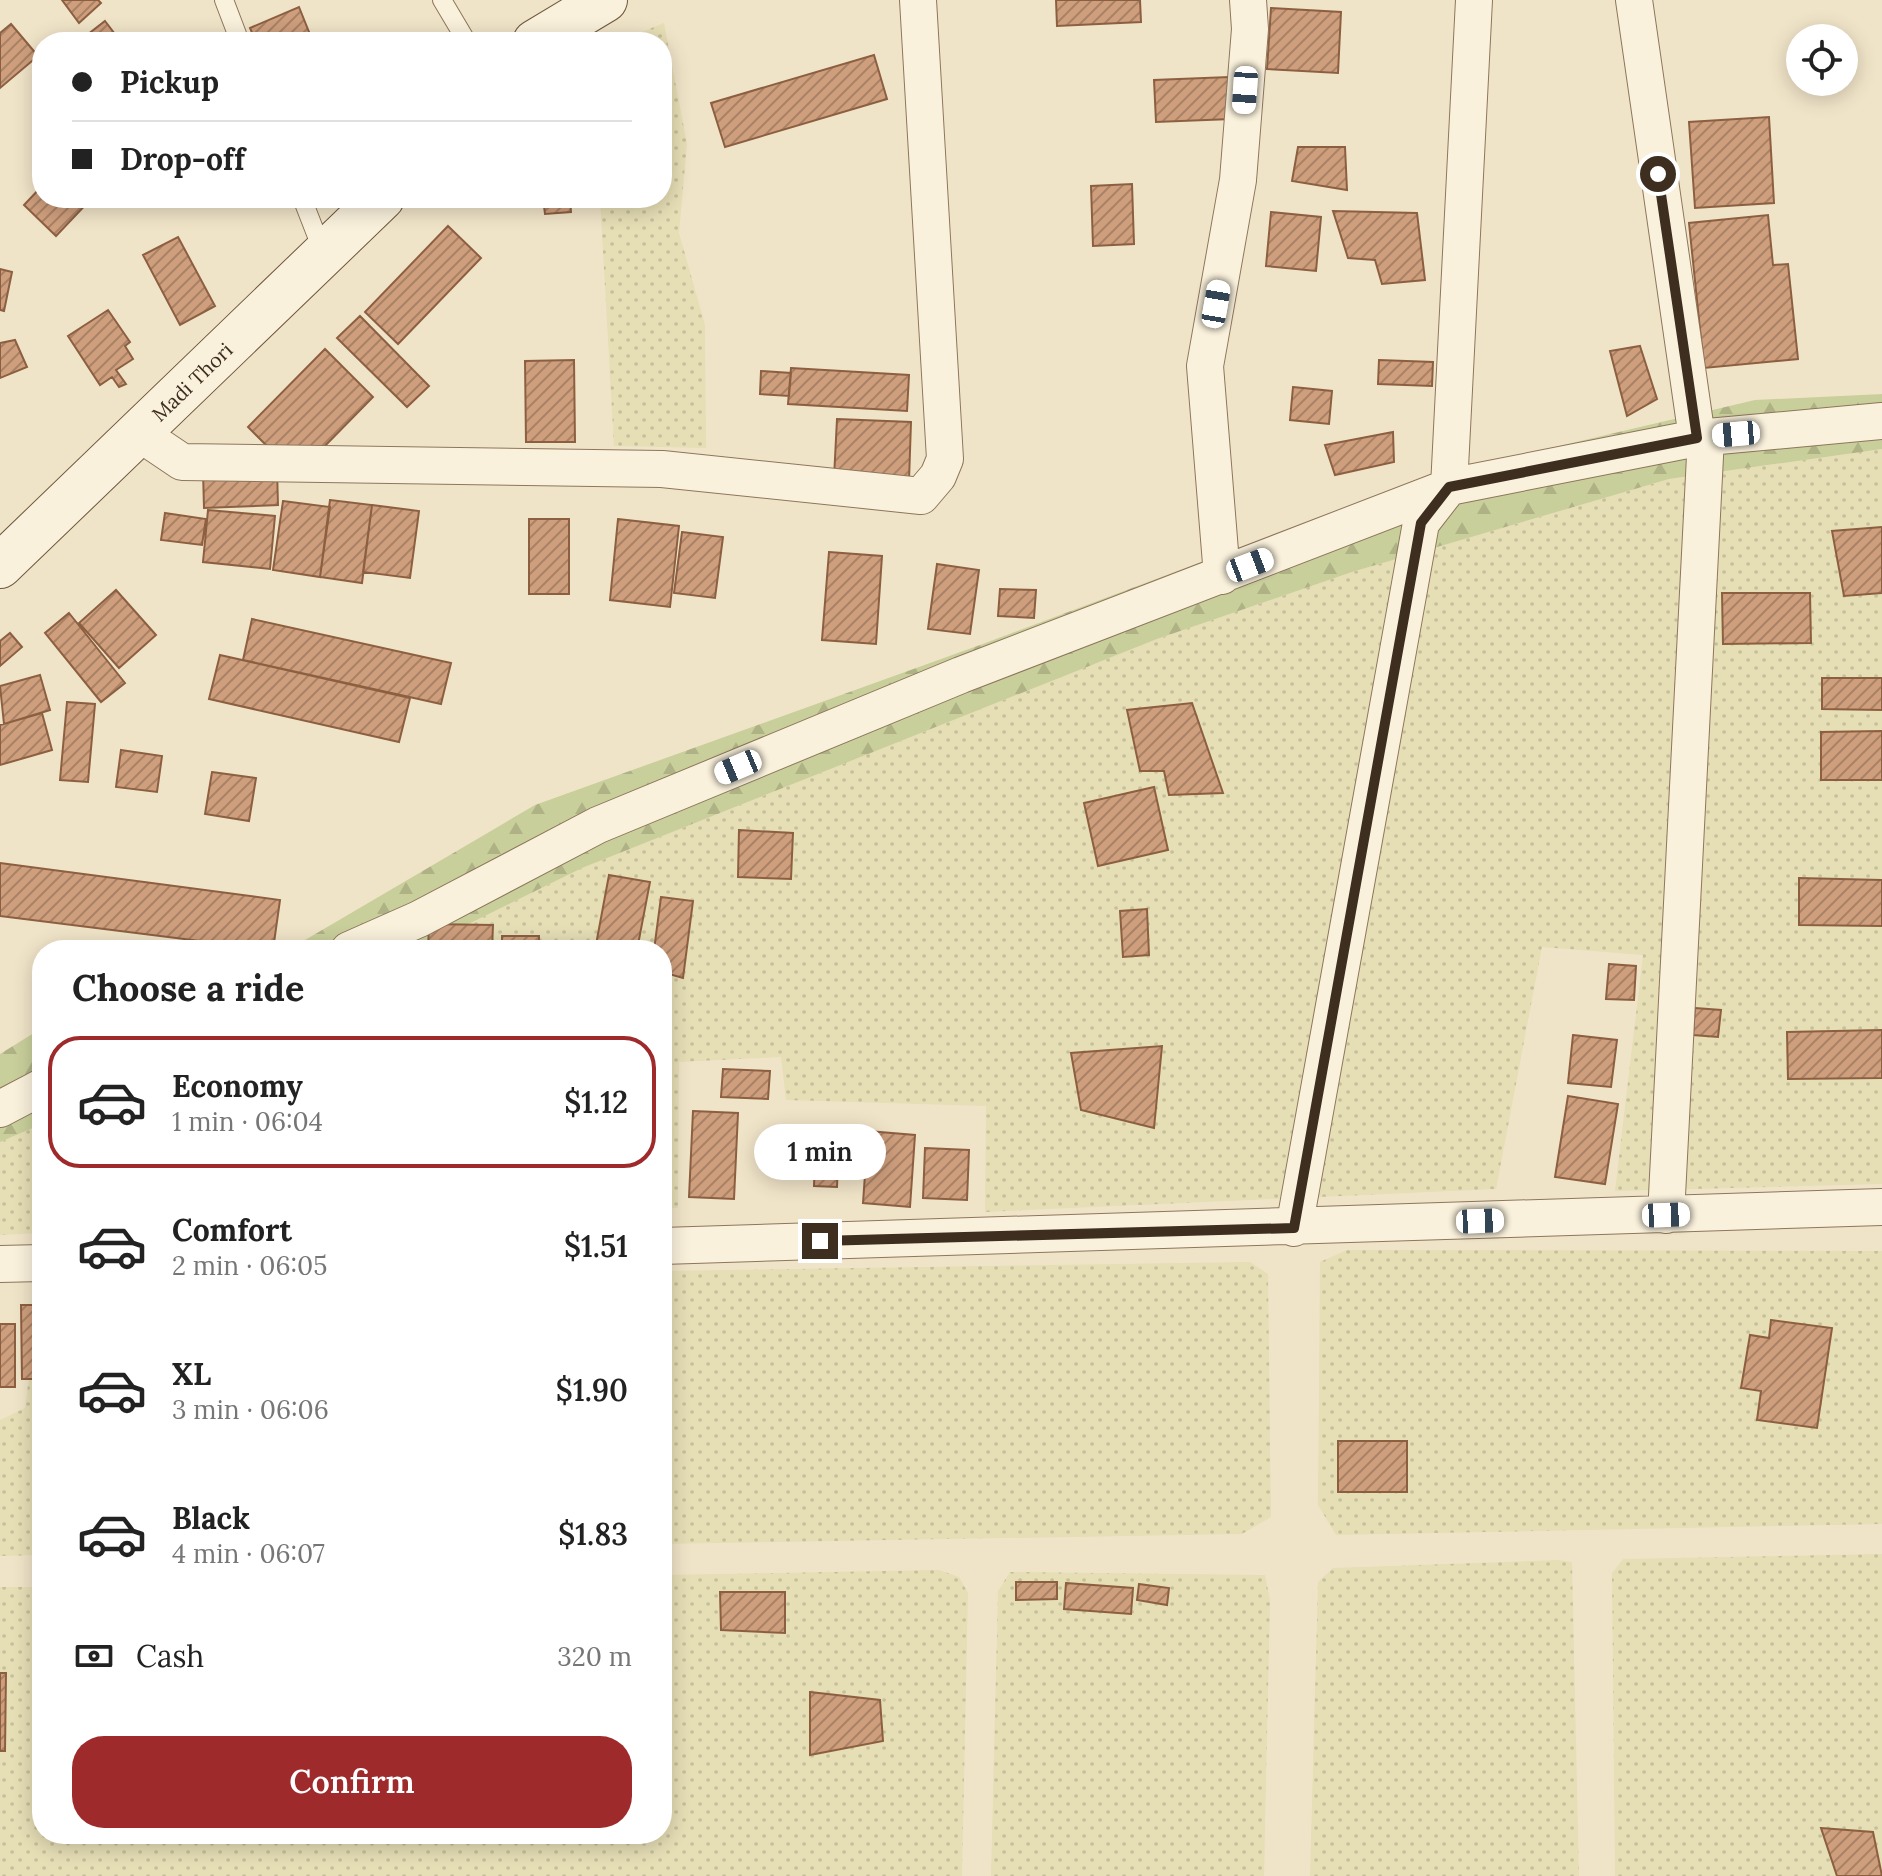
<!DOCTYPE html>
<html lang="en">
<head>
<meta charset="utf-8">
<style>
	body { margin:0; font-family:Lora,serif; background:#f2f2f2; color:#222; height:100vh; display:flex; flex-direction:column; font-size:30px; white-space:nowrap }
	* { box-sizing:border-box; margin:0 }
	p { font-size:26px; color:#767676 }
	.icon { flex:none; width:44px; height:44px; fill:none; stroke:currentColor; stroke-width:2; stroke-linecap:round; stroke-linejoin:round }
	.map { position:relative; flex:1; overflow:hidden }
	.side { position:absolute; left:32px; top:940px; width:640px; height:904px; display:flex; flex-direction:column; background:#fff; border-radius:32px; box-shadow:0 4px 20px #0003 }
	.side>* { flex:none }
	.guide { position:absolute; left:32px; top:32px; width:640px; height:176px; border-radius:32px; box-shadow:0 4px 20px #0003; display:grid; align-content:center; height:176px; padding:0 40px; background:#fff }
	.fabs { position:absolute; left:1786px; top:24px; display:grid; gap:16px }
	.fabs a { display:grid; place-items:center; width:72px; height:72px; border-radius:50%; background:#fff; box-shadow:0 4px 20px #0003; font-size:40px }
	.end { position:absolute; width:36px; height:36px; margin:-18px; border:10px solid #3d2e20; background:#fff; box-shadow:0 0 0 4px #fff }
	.from { border-radius:50% }
	.bubble { position:absolute; height:56px; border-radius:28px; background:#fff; box-shadow:0 4px 20px #0003; font-size:26px; font-weight:600; line-height:56px; text-align:center }
	.car { position:absolute; width:24px; height:48px; margin:-24px -12px; border-radius:10px; box-shadow:0 0 6px 2px #0007; background:linear-gradient(#fff 24%,#345 0 40%,#fff 0 76%,#345 0 86%,#fff 0) }
	.guide b { display:flex; align-items:center; gap:28px; height:76px; font-size:30px }
	.guide b+b { border-top:2px solid #e0e0e0 }
	.guide i { width:20px; height:20px; background:#222 }
	ul { padding:0; list-style:none }
	li { display:flex; align-items:center; gap:24px; height:132px; margin:0 16px 12px; padding:0 24px; border:4px solid transparent; border-radius:32px }
	li div { flex:1 }
	li b { display:block; font-size:30px }
	li em { font-style:normal; font-weight:600 }
	li.selected { border-color:#9e2a2b }
	li>.icon { width:72px; height:72px; stroke-width:1.5 }
	h2 { padding:0 40px; font-size:36px; line-height:96px }
	.pay { display:flex; align-items:center; gap:20px; height:88px; padding:0 40px; font-size:30px }
	.pay p { margin-inline-start:auto }
	.primary-button { display:flex; gap:16px; margin-top:auto; padding:16px 40px }
	.primary-button a { flex:1; height:92px; border-radius:32px; background:#9e2a2b; color:#fff; font-size:32px; font-weight:600; line-height:92px; text-align:center }
	.map>svg:first-child { display:block }
</style>
</head>
<body>
<div class="map">
<svg width="1882" height="1876" viewBox="0 0 1882 1876">
	<defs>
		<pattern id="farmland-dots" width="8" height="8" patternUnits="userSpaceOnUse" patternTransform="scale(2)"><rect width="8" height="8" fill="#e6deb5"/><path d="M2 2h.1M6 6h.1" fill="none" stroke="#c6bf9b" stroke-width="1.8" stroke-linecap="round"/></pattern>
		<pattern id="forest-firs" width="22" height="20" patternUnits="userSpaceOnUse" patternTransform="scale(2)"><rect width="22" height="20" fill="#c9cf9b"/><path d="M5 1l3.5 6h-7zM16 11l3.5 6h-7z" fill="#aeb285"/></pattern>
		<pattern id="building-hatch" width="6" height="6" patternUnits="userSpaceOnUse" patternTransform="scale(2)"><rect width="6" height="6" fill="#cf9f7d"/><path d="M-1 1l2-2M0 6l6-6M5 7l2-2" fill="none" stroke="#a98266"/></pattern>
	</defs>
	<rect width="100%" height="100%" fill="#f0e4c8"/>
	<!-- farmland -->
	<path fill="url(#farmland-dots)" d="M 664,23 L 687,144 L 679,233 L 705,325 L 706,448 L 614,446 L 600,198 L 662,198 L 662,42 L 617,42 Z
		M 1882,449 L 1882,1184 L 1615,1191 L 1643,955 L 1542,947 L 1496,1189 L 985,1212 L 986,1106 L 786,1100 L 781,1057 L 679,1062 L 678,1208 L 662,1208 L 662,950 L 416,950 L 582,868 L 1157,639 L 1352,572 L 1669,479 Z
		M 42,1124 L 42,1233 L 0,1235 L 0,1142 Z
		M 1347,1250 L 1882,1251 L 1882,1524 L 1336,1535 L 1318,1505 L 1320,1262 Z
		M 1250,1262 L 1268,1274 L 1271,1517 L 1242,1534 L 662,1544 L 662,1271 Z
		M 35,1329 L 42,1330 L 42,1555 L 0,1556 L 0,1420 L 25,1408 Z
		M 1882,1554 L 1882,1876 L 1615,1876 L 1612,1573 L 1623,1559 Z
		M 1558,1560 L 1572,1562 L 1579,1876 L 1310,1876 L 1318,1582 L 1333,1568 Z
		M 939,1570 L 959,1577 L 968,1593 L 962,1876 L 0,1876 L 0,1587 L 42,1587 L 42,1834 L 662,1834 L 662,1575 Z
		M 1010,1572 L 1265,1575 L 1270,1600 L 1264,1876 L 991,1876 L 998,1591 Z"/>
	<!-- forest -->
	<path fill="url(#forest-firs)" d="M 1882,394 L 1882,449 L 1669,479 L 1352,572 L 1157,639 L 582,868 L 416,950 L 288,950 L 535,805 L 980,645 L 1431,476 L 1755,400 Z
		M 42,1028 L 42,1124 L 0,1142 L 0,1054 Z"/>
	<!-- building -->
	<path fill="url(#building-hatch)" stroke="#8d5f41" stroke-width="2" d="M 62,0 L 98,0 L 101,3 L 79,23 Z
		M 1056,0 L 1140,0 L 1141,22 L 1057,26 Z
		M 299,7 L 313,42 L 256,42 L 250,28 Z
		M 1271,8 L 1341,12 L 1338,73 L 1267,69 Z
		M 105,21 L 121,42 L 78,42 Z
		M 11,24 L 38,56 L 0,88 L 0,33 Z
		M 874,55 L 887,99 L 725,147 L 711,103 Z
		M 1229,77 L 1231,119 L 1156,122 L 1154,80 Z
		M 1769,117 L 1774,203 L 1695,208 L 1689,122 Z
		M 1298,147 L 1345,147 L 1347,190 L 1292,181 Z
		M 1132,184 L 1134,244 L 1093,246 L 1091,186 Z
		M 42,186 L 42,198 L 92,198 L 56,236 L 24,205 Z
		M 543,198 L 570,198 L 571,212 L 545,214 Z
		M 1333,211 L 1417,213 L 1425,280 L 1382,284 L 1375,260 L 1348,258 Z
		M 1271,212 L 1321,217 L 1316,271 L 1266,266 Z
		M 1768,215 L 1773,265 L 1788,264 L 1798,359 L 1704,368 L 1689,223 Z
		M 448,226 L 481,258 L 398,344 L 365,312 Z
		M 178,237 L 215,306 L 180,325 L 143,255 Z
		M 0,269 L 12,272 L 4,311 L 0,310 Z
		M 108,310 L 130,342 L 125,346 L 133,359 L 116,370 L 126,384 L 119,387 L 112,377 L 100,385 L 68,336 Z
		M 360,316 L 429,386 L 407,407 L 337,338 Z
		M 15,340 L 27,367 L 0,378 L 0,343 Z
		M 1640,346 L 1657,399 L 1627,416 L 1610,351 Z
		M 325,349 L 373,397 L 318,453 L 274,453 L 248,427 Z
		M 574,360 L 575,442 L 526,442 L 525,361 Z
		M 1379,360 L 1433,362 L 1432,386 L 1378,384 Z
		M 791,368 L 909,375 L 907,411 L 788,404 Z
		M 761,371 L 791,373 L 789,396 L 760,394 Z
		M 1293,387 L 1332,391 L 1329,424 L 1290,420 Z
		M 837,419 L 911,422 L 909,481 L 834,478 Z
		M 1393,432 L 1394,462 L 1335,475 L 1325,445 Z
		M 277,469 L 278,505 L 204,508 L 203,471 Z
		M 330,500 L 372,505 L 362,583 L 320,577 Z
		M 283,501 L 330,507 L 320,577 L 273,570 Z
		M 372,505 L 419,511 L 410,578 L 363,572 Z
		M 208,510 L 275,516 L 270,569 L 203,562 Z
		M 165,513 L 206,519 L 202,545 L 161,540 Z
		M 529,519 L 569,519 L 569,594 L 529,594 Z
		M 618,519 L 679,526 L 670,607 L 610,600 Z
		M 1882,527 L 1882,593 L 1844,596 L 1832,531 Z
		M 682,532 L 723,537 L 715,598 L 674,593 Z
		M 829,552 L 882,556 L 876,644 L 822,640 Z
		M 937,564 L 979,570 L 970,634 L 928,629 Z
		M 1000,589 L 1036,590 L 1034,618 L 998,616 Z
		M 116,590 L 156,635 L 119,668 L 79,623 Z
		M 1722,593 L 1810,593 L 1811,643 L 1723,644 Z
		M 69,613 L 125,683 L 101,702 L 45,633 Z
		M 252,619 L 451,663 L 441,704 L 243,660 Z
		M 10,633 L 22,647 L 0,666 L 0,641 Z
		M 220,655 L 410,698 L 399,742 L 209,699 Z
		M 40,675 L 50,710 L 4,724 L 0,686 Z
		M 1822,678 L 1882,678 L 1882,710 L 1822,709 Z
		M 67,702 L 95,704 L 88,782 L 60,780 Z
		M 1192,703 L 1223,793 L 1169,795 L 1164,771 L 1140,771 L 1127,710 Z
		M 42,713 L 52,750 L 0,765 L 0,725 Z
		M 1882,731 L 1882,780 L 1821,780 L 1821,732 Z
		M 121,750 L 162,756 L 157,792 L 116,787 Z
		M 212,772 L 256,778 L 249,821 L 205,814 Z
		M 1154,787 L 1168,850 L 1098,866 L 1084,803 Z
		M 739,830 L 793,833 L 791,879 L 738,877 Z
		M 0,863 L 280,900 L 273,950 L 0,916 Z
		M 609,875 L 650,882 L 637,950 L 595,950 Z
		M 1799,878 L 1882,880 L 1882,926 L 1799,925 Z
		M 661,897 L 693,901 L 683,978 L 662,972 L 662,950 L 654,950 Z
		M 1147,909 L 1149,955 L 1123,957 L 1120,911 Z
		M 429,924 L 493,925 L 492,950 L 428,950 Z
		M 502,936 L 539,936 L 539,950 L 502,950 Z
		M 1609,964 L 1636,966 L 1634,1000 L 1606,999 Z
		M 1695,1008 L 1721,1010 L 1718,1037 L 1693,1035 Z
		M 1882,1030 L 1882,1078 L 1788,1079 L 1787,1032 Z
		M 1573,1035 L 1617,1040 L 1611,1087 L 1568,1083 Z
		M 1162,1046 L 1154,1128 L 1081,1110 L 1071,1053 Z
		M 723,1069 L 770,1071 L 768,1099 L 721,1097 Z
		M 1568,1096 L 1618,1104 L 1605,1184 L 1555,1177 Z
		M 693,1111 L 738,1113 L 734,1199 L 689,1197 Z
		M 816,1131 L 839,1132 L 837,1187 L 814,1186 Z
		M 868,1131 L 915,1135 L 910,1207 L 863,1203 Z
		M 925,1148 L 969,1150 L 967,1200 L 923,1198 Z
		M 21,1305 L 42,1305 L 42,1379 L 22,1379 Z
		M 1771,1320 L 1832,1328 L 1817,1428 L 1757,1420 L 1761,1391 L 1741,1388 L 1750,1335 L 1769,1338 Z
		M 0,1324 L 15,1324 L 15,1387 L 0,1387 Z
		M 1338,1441 L 1407,1441 L 1407,1492 L 1338,1492 Z
		M 1016,1582 L 1057,1582 L 1057,1599 L 1016,1600 Z
		M 1066,1583 L 1133,1588 L 1131,1614 L 1064,1609 Z
		M 1139,1584 L 1169,1588 L 1167,1605 L 1137,1600 Z
		M 720,1592 L 785,1592 L 785,1633 L 721,1630 Z
		M 0,1673 L 6,1673 L 5,1751 L 0,1751 Z
		M 810,1692 L 880,1700 L 883,1741 L 810,1755 Z
		M 1821,1828 L 1873,1832 L 1882,1876 L 1837,1876 Z"/>
	<g fill="none" stroke-linecap="round" stroke-linejoin="round">
		<defs>
			<path id="service" d="M 224,0 L 240,42
				M 442,0 L 467,42
				M 302,198 L 323,252"/>
			<path id="minor" d="M 1634,0 L 1697,438
				M 136,431 L 182,462 L 662,469 L 921,496 L 938,476 L 945,459 L 918,0
				M 1222,576 L 1205,366 L 1238,180 L 1250,29 L 1248,0
				M 349,950 L 419,919 L 598,825 L 961,675 L 1449,487 L 1697,438 L 1882,421
				M 0,1109 L 42,1087
				M 1666,1215 L 1706,437
				M 1294,1228 L 1421,523 L 1449,487 L 1474,0
				M 662,1246 L 1882,1207
				M 0,1264 L 42,1263"/>
			<g id="secondary">
				<path d="M 535,42 L 605,0"/>
				<path id="s1" d="M 0,566 L 382,198"/>
			</g>
		</defs>
		<!-- service casing -->
		<use href="#service" stroke="#8d765c" stroke-width="20"/>
		<!-- minor casing -->
		<use href="#minor" stroke="#8d765c" stroke-width="38"/>
		<!-- secondary casing -->
		<use href="#secondary" stroke="#6f573f" stroke-width="46"/>
		<!-- service -->
		<use href="#service" stroke="#faf1dc" stroke-width="18"/>
		<!-- minor -->
		<use href="#minor" stroke="#faf1dc" stroke-width="36"/>
		<!-- secondary -->
		<use href="#secondary" stroke="#faf1dc" stroke-width="44"/>
	</g>
	<g fill="none" stroke-linecap="round" stroke-linejoin="round">
		<!-- route -->
		<path stroke="#3d2e20" stroke-width="10" d="M 820,1241 L 1294,1228 L 1421,523 L 1449,487 L 1697,438 L 1658,174"/>
	</g>
	<g text-anchor="middle" dominant-baseline="central" stroke-width="8" stroke-linejoin="round" paint-order="stroke">
		<!-- street labels -->
		<g font-size="20" fill="#3d2e20" stroke="#f7eed8">
			<text stroke="none"><textPath href="#s1" startOffset="266">Madi Thori</textPath></text>
		</g>
	</g>
</svg>
<div class="fabs">
<a><svg class="icon" aria-label="locate" viewBox="0 0 24 24"><circle cx="12" cy="12" r="6"/><path d="M12 2v4M12 18v4M2 12h4M18 12h4"/></svg></a>
</div>
<i class="end from" style="left:1658px;top:174px"></i>
<i class="end" style="left:820px;top:1241px"></i>
<div class="bubble" style="left:754px;top:1124px;width:132px">1 min</div>
<i class="car" style="left:1245px;top:90px;rotate:184deg"></i>
<i class="car" style="left:1216px;top:304px;rotate:10deg"></i>
<i class="car" style="left:1736px;top:434px;rotate:265deg"></i>
<i class="car" style="left:1250px;top:565px;rotate:69deg"></i>
<i class="car" style="left:738px;top:767px;rotate:247deg"></i>
<i class="car" style="left:1666px;top:1215px;rotate:88deg"></i>
<i class="car" style="left:1480px;top:1221px;rotate:88deg"></i>
<div class="guide">
<b><i class="from"></i>Pickup</b>
<b><i></i>Drop-off</b>
</div>
<section class="side">
<h2>Choose a ride</h2>
<ul>
<li class="selected"><svg class="icon" aria-label="car" viewBox="0 0 24 24"><path d="M5 17H2v-5l4-1 3-4h7l3 4 3 1v5h-3M9 17h6M6 11h13"/><circle cx="7" cy="17" r="2"/><circle cx="17" cy="17" r="2"/></svg><div><b>Economy</b><p>1 min · 06:04</p></div><em>$1.12</em></li>
<li><svg class="icon" aria-label="car" viewBox="0 0 24 24"><path d="M5 17H2v-5l4-1 3-4h7l3 4 3 1v5h-3M9 17h6M6 11h13"/><circle cx="7" cy="17" r="2"/><circle cx="17" cy="17" r="2"/></svg><div><b>Comfort</b><p>2 min · 06:05</p></div><em>$1.51</em></li>
<li><svg class="icon" aria-label="car" viewBox="0 0 24 24"><path d="M5 17H2v-5l4-1 3-4h7l3 4 3 1v5h-3M9 17h6M6 11h13"/><circle cx="7" cy="17" r="2"/><circle cx="17" cy="17" r="2"/></svg><div><b>XL</b><p>3 min · 06:06</p></div><em>$1.90</em></li>
<li><svg class="icon" aria-label="car" viewBox="0 0 24 24"><path d="M5 17H2v-5l4-1 3-4h7l3 4 3 1v5h-3M9 17h6M6 11h13"/><circle cx="7" cy="17" r="2"/><circle cx="17" cy="17" r="2"/></svg><div><b>Black</b><p>4 min · 06:07</p></div><em>$1.83</em></li>
</ul>
<div class="pay"><svg class="icon" aria-label="cash" viewBox="0 0 24 24"><path d="M3 7h18v10H3z"/><circle cx="12" cy="12" r="2"/></svg>Cash<p>320 m</p></div>
<div class="primary-button"><a>Confirm</a></div>
</section>
</div>
</body>
</html>
